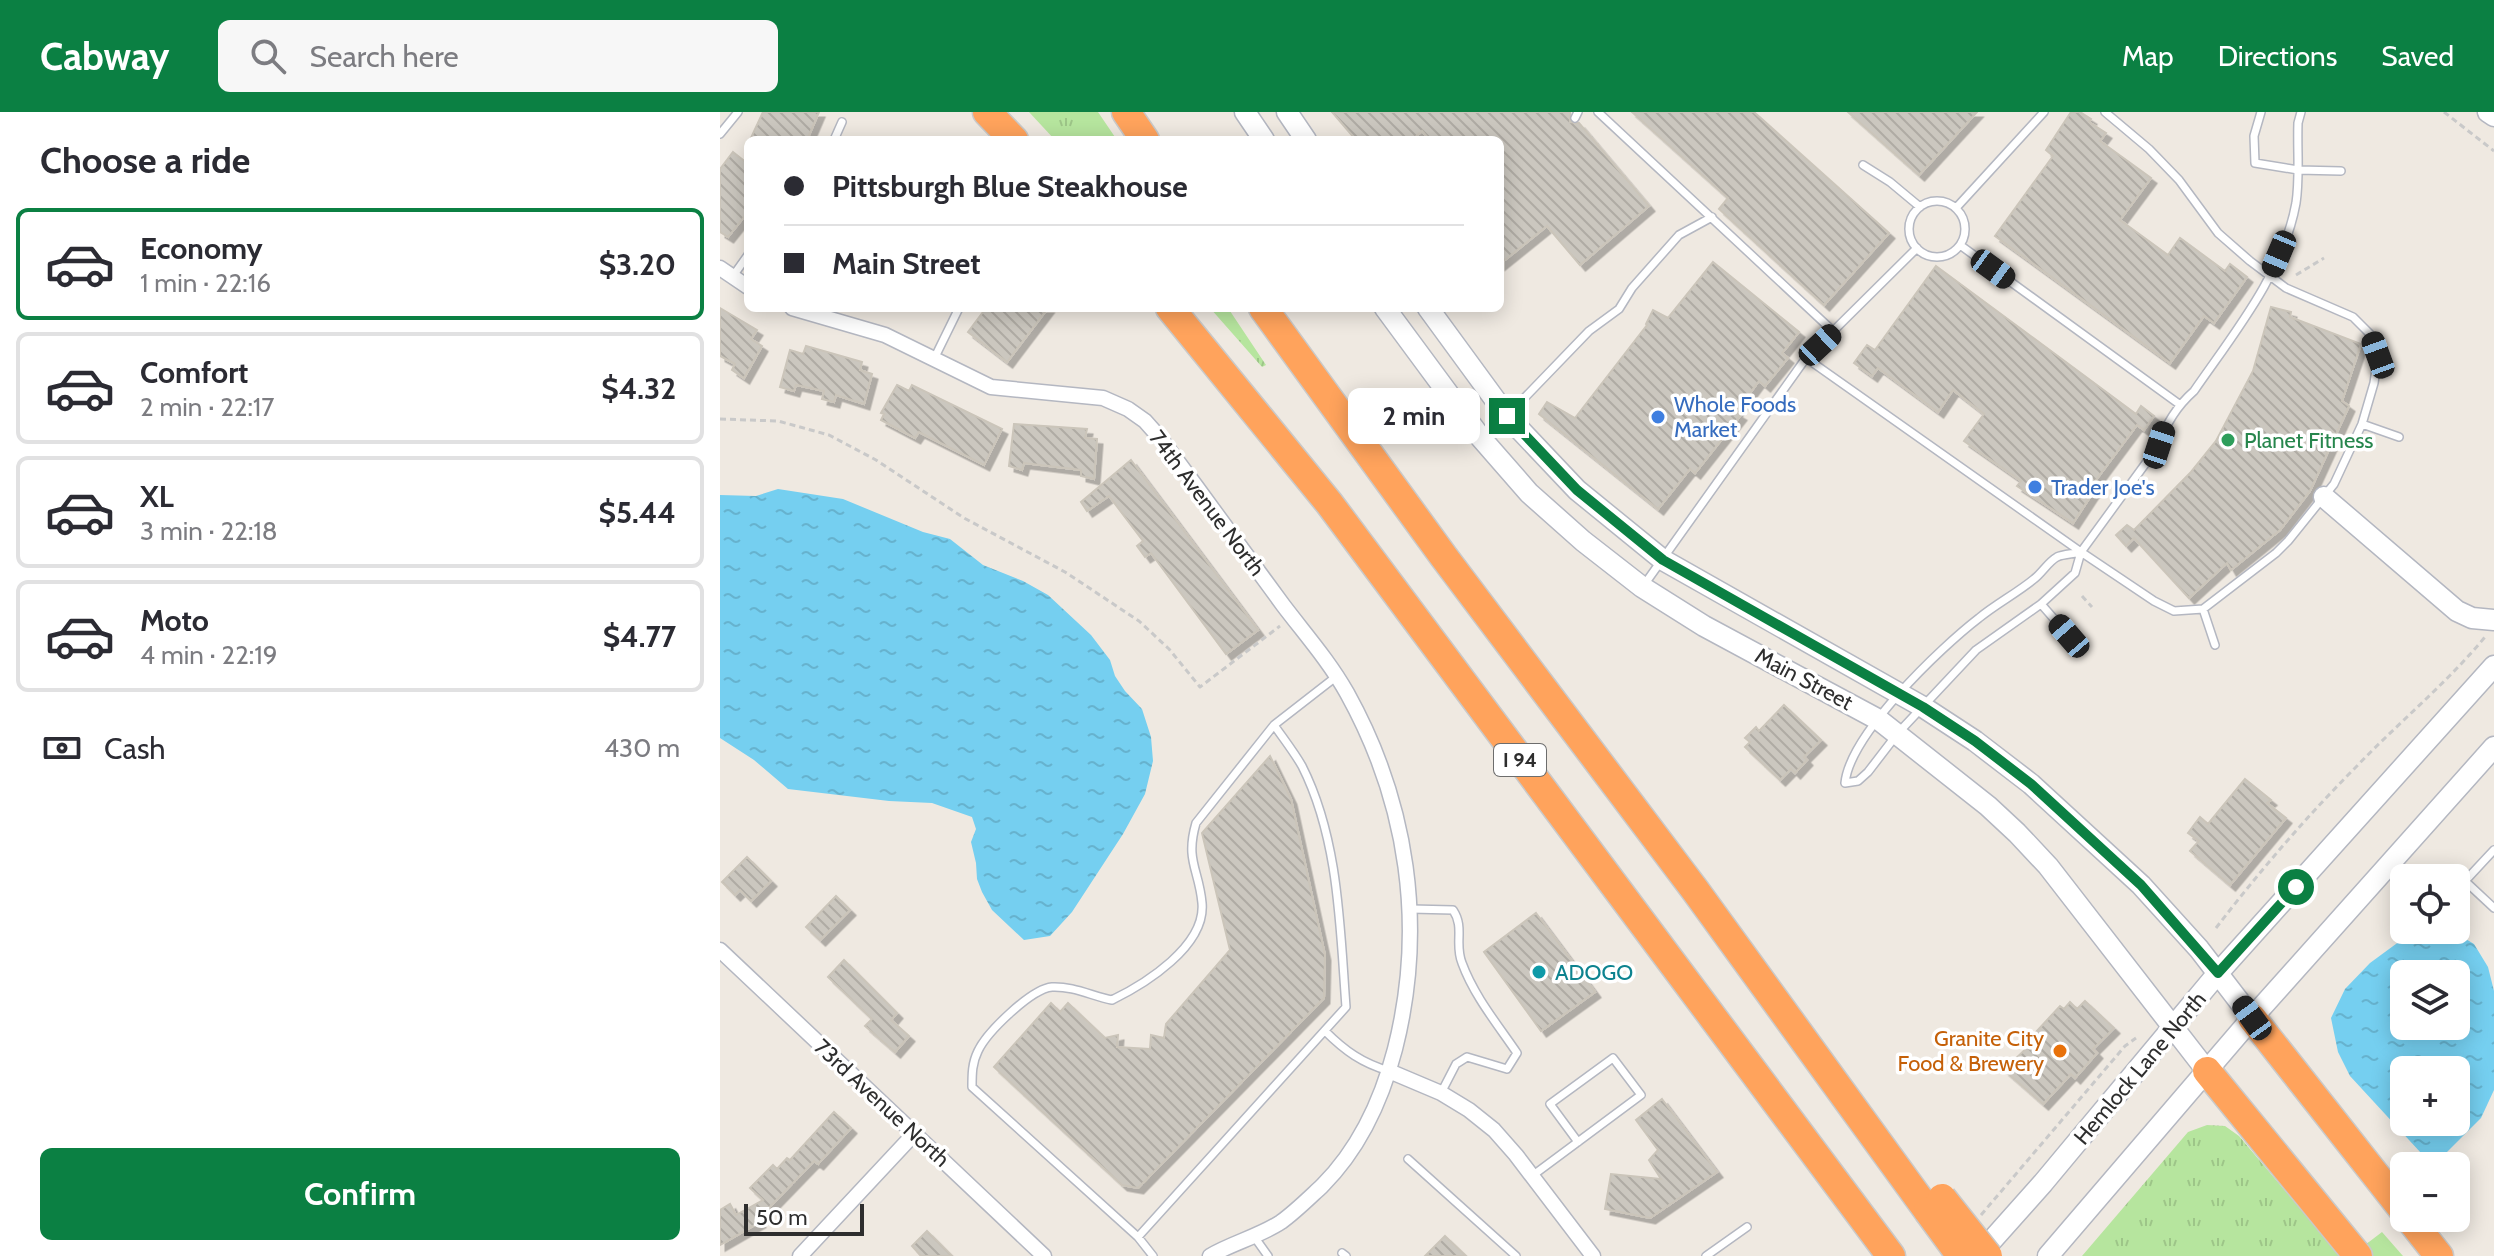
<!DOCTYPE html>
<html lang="en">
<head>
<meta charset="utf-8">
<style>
	body { margin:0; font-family:Cabin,sans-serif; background:#f7f7f7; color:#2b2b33; height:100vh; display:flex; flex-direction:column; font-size:30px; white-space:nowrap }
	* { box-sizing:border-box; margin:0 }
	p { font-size:26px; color:#7c7c81 }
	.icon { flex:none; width:44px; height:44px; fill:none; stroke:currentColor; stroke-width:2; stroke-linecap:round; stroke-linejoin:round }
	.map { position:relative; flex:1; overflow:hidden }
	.sheet { display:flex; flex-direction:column; background:#fff; width:720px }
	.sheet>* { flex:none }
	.banner { position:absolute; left:24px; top:24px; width:760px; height:176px; border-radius:12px; box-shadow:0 4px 20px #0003; display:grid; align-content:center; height:176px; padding:0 40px; background:#fff }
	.tools { position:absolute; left:1670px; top:752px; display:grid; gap:16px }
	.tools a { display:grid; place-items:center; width:80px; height:80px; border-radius:12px; background:#fff; box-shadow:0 4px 20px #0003; font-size:40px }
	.scale { position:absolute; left:24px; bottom:20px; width:120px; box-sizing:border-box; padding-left:8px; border:4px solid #2e2e2e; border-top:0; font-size:22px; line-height:28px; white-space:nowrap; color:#2e2e2e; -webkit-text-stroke:6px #fff; paint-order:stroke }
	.end { position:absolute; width:36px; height:36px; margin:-18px; border:10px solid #0b8043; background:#fff; box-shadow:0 0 0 4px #fff }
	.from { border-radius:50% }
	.bubble { position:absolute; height:56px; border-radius:12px; background:#fff; box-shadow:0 4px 20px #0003; font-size:26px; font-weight:700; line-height:56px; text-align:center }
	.car { position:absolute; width:24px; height:48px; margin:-24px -12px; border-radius:10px; box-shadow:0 0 6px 2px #0007; background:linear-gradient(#222 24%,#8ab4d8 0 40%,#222 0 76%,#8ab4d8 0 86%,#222 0) }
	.banner b { display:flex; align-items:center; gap:28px; height:76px; font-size:30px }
	.banner b+b { border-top:2px solid #e1e1e2 }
	.banner i { width:20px; height:20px; background:#2b2b33 }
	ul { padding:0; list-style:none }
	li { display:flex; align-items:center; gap:24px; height:112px; margin:0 16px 12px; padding:0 24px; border:4px solid #e1e1e2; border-radius:12px }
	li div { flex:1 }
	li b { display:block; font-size:30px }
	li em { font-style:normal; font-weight:700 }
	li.on { border-color:#0b8043 }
	li>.icon { width:72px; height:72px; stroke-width:1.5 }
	h2 { padding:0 40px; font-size:36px; line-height:96px }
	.pay { display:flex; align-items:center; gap:20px; height:88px; padding:0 40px; font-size:30px }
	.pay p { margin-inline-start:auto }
	.button { display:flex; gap:16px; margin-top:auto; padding:16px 40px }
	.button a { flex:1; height:92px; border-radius:12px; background:#0b8043; color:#fff; font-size:32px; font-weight:700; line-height:92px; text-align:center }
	header { display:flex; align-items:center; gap:48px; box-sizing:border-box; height:112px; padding:0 40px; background:#0b8043; color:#fff }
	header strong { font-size:38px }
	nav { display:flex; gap:44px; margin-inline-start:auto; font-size:28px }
	.search { width:560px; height:72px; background:#f7f7f7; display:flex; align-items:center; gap:20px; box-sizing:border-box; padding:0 28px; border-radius:12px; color:#7c7c81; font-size:30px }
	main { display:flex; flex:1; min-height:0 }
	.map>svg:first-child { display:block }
</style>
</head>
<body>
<header>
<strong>Cabway</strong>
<div class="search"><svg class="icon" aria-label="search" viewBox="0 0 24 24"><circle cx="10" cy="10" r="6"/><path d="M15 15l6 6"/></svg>Search here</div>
<nav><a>Map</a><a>Directions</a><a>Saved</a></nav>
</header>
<main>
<section class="sheet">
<h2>Choose a ride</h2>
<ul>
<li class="on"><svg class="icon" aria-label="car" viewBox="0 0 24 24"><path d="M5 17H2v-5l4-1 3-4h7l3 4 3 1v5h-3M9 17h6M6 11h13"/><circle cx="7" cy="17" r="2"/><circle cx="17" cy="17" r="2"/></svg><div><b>Economy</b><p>1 min · 22:16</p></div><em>$3.20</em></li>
<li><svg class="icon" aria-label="car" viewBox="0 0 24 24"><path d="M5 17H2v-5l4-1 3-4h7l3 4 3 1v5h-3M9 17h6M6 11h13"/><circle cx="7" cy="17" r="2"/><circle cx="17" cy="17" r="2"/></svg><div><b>Comfort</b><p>2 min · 22:17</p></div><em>$4.32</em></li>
<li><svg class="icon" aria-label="car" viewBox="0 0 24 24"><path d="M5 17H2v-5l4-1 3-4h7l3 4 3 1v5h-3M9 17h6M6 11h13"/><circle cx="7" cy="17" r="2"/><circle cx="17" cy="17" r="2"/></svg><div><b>XL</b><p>3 min · 22:18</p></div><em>$5.44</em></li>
<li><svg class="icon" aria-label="car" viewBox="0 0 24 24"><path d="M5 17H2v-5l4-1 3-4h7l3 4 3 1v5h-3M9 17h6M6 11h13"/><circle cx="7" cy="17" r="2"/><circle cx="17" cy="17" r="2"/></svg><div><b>Moto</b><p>4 min · 22:19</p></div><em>$4.77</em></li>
</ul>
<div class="pay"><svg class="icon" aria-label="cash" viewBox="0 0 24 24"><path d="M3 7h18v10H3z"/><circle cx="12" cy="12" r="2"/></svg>Cash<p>430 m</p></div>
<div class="button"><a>Confirm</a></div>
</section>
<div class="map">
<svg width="1774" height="1144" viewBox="0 0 1774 1144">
	<defs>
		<pattern id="grass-tufts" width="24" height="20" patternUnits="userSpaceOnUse" patternTransform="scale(2)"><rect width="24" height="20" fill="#b6e59e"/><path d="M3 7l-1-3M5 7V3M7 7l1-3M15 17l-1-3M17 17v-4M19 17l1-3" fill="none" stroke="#9dc588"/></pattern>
		<pattern id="water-ripples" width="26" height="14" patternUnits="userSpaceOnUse" patternTransform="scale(2)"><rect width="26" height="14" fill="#75cff0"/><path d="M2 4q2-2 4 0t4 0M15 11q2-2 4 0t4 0" fill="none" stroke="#66b2ce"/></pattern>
		<pattern id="building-back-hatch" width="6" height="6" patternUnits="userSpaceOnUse" patternTransform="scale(2)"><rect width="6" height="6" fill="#cbc7bf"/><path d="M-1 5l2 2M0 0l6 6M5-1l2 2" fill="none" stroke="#afaba4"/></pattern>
		<filter id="shadow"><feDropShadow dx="5.5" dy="5.5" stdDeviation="0" flood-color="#0004"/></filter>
	</defs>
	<rect width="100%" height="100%" fill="#efe9e1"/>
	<!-- grass -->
	<path fill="url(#grass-tufts)" d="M 309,0 L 378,0 L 397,28 L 335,28 Z
		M 490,196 L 508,196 L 546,253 L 542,255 Z
		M 1487,1013 L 1505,1014 L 1519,1024 L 1620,1144 L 1362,1144 L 1468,1020 Z
		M 1662,1120 L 1683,1144 L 1651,1144 L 1645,1133 Z"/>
	<!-- water -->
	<path fill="url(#water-ripples)" fill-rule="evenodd" d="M 58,377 L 123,387 L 203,420 L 230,427 L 263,453 L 303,469 L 328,483 L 371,523 L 390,548 L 395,564 L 405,579 L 422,597 L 431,625 L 433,649 L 425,682 L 403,722 L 352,800 L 330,824 L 304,828 L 272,798 L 262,780 L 257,767 L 256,751 L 251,730 L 256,717 L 252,705 L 212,691 L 169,689 L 68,677 L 34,648 L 0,626 L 0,383 L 36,384 Z
		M 1706,818 L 1731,818 L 1754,832 L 1768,855 L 1774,879 L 1774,978 L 1761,1006 L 1722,1045 L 1701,1041 L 1630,964 L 1618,940 L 1611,906 L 1625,877 L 1650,851 L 1680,829 ZM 1684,862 L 1736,862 L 1736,914 L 1684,914 ZM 1684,958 L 1736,958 L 1736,1010 L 1684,1010 Z"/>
	<!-- building -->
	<path fill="url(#building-back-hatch)" stroke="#cbc5ba" stroke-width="2" filter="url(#shadow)" d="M 43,0 L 99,0 L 87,28 L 30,28 Z
		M 612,0 L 850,0 L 850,10 L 859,11 L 929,94 L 860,153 L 827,114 L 780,152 L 780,28 L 710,28 L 702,19 L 692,28 L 636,28 Z
		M 912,0 L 1034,0 L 1169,121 L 1104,193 L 999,97 L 1008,86 Z
		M 1128,0 L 1257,0 L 1199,63 Z
		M 1351,0 L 1360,0 L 1371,7 L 1369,10 L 1386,21 L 1380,29 L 1431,66 L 1400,108 L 1448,143 L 1460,126 L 1505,159 L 1510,152 L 1527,165 L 1494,211 L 1484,204 L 1450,251 L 1275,124 L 1333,44 L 1326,38 Z
		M 13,40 L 28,52 L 28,100 L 8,125 L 0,120 L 0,57 Z
		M 993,150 L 1079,220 L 1062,241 L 1068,246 L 1045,274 L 1039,269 L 1016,300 L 1021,303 L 975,361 L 970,357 L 938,397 L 819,302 L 827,290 L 855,306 L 927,213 L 926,212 L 933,198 L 948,206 Z
		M 1216,154 L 1416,302 L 1421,294 L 1434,304 L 1424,318 L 1417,313 L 1370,376 L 1374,379 L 1353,411 L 1297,374 L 1301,369 L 1244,329 L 1264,302 L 1233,278 L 1218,300 L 1158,256 L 1152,264 L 1134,251 L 1147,233 L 1155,238 Z
		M 1551,195 L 1571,200 L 1570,205 L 1641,232 L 1622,289 L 1629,294 L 1590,379 L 1560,418 L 1511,458 L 1507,451 L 1469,486 L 1414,426 L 1406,434 L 1396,423 L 1407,413 L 1414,418 L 1471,360 L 1496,329 L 1533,259 Z
		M 0,196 L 37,218 L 31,227 L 42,234 L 24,266 L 12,258 L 15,252 L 0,244 Z
		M 266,196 L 328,196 L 287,250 L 248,220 Z
		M 86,234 L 142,250 L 140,258 L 152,262 L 144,292 L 116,283 L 114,290 L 102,287 L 104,279 L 76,273 L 74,279 L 60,275 L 70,238 L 83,242 Z
		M 177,273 L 189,279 L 192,273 L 282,317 L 264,353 L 199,320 L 195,326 L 161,308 L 164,302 L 161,301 Z
		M 294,312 L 367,317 L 365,326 L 377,327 L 374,367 L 361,364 L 361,358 L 304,351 L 302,358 L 289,354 Z
		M 411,348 L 538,518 L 506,542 L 431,441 L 425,445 L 417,434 L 423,429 L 389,384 L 367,399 L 361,390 Z
		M 1064,593 L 1101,628 L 1084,645 L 1087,648 L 1075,661 L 1071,657 L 1060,668 L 1025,635 L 1030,630 L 1025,626 L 1036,615 L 1039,619 Z
		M 550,644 L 571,687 L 605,843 L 604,886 L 418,1076 L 402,1073 L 274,955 L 331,891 L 340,900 L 348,891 L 385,926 L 398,923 L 397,935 L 430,937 L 431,923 L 444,926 L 446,912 L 510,838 L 482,721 Z
		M 1525,667 L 1551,688 L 1547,691 L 1566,706 L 1510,773 L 1470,739 L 1479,729 L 1468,721 L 1480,705 L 1488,712 Z
		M 27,745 L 51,769 L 31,789 L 20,778 L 15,783 L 2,770 Z
		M 116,784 L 130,798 L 100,828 L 86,815 Z
		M 816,801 L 875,880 L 821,919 L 764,840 Z
		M 124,848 L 177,901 L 171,908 L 189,924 L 175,940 L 145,914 L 152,907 L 108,865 Z
		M 1365,889 L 1394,916 L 1373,937 L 1377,941 L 1355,966 L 1351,962 L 1323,992 L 1284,958 L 1318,925 L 1315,921 L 1340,894 L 1344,897 L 1350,890 L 1357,897 Z
		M 942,987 L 997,1060 L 930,1106 L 885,1097 L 891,1062 L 941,1067 L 929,1048 L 938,1038 L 916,1008 Z
		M 114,1000 L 131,1016 L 98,1052 L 94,1049 L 38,1107 L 40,1110 L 0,1133 L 0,1098 L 10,1092 L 16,1103 L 43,1088 L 30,1076 L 53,1053 L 57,1057 L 67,1046 L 70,1048 Z
		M 207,1119 L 232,1144 L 201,1144 L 192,1134 Z
		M 725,1124 L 746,1144 L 705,1144 Z"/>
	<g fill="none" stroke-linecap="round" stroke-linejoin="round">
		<defs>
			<path id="lane" d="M 878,0 L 1114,220
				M 1541,0 L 1534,24 L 1535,51 L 1578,58 L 1621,59
				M 855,6 L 858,0
				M 0,22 L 18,0
				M 114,28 L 122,10
				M 1143,53 L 1170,70 L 1200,95
				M1189 117a28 28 0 1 1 56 0a28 28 0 1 1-56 0Z
				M 1236,96 L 1324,0
				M 1240,133 L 1459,292
				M 13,164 L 28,143
				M 1086,246 L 1361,440 L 1434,489 L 1454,499 L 1483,497 L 1556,441 L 1568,429 L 1614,372 L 1642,312 L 1654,271 L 1658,243 L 1650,222 L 1633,205 L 1566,176 L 1530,149 L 1498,121 L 1459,68 L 1429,37 L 1385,0
				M 214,247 L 239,196
				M 1642,312 L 1679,325
				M 762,325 L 787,304 L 869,219 L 899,197 L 912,176 L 959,123 L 992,105
				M 1361,440 L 1355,461 L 1321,492 L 1256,538 L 1178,621 L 1148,660 L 1138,669 L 1125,671 C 1130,622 1220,536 1259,506 C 1276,492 1297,481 1314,467 C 1322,461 1328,450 1337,445 C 1343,442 1354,442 1361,440 Z
				M 1361,440 L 1439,333 C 1446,311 1457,294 1474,279 C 1514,221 1563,162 1576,91 C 1580,65 1577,38 1578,11 L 1581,0
				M 924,473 L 1086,246 L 1197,136
				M 1321,492 L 1349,524
				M 1483,497 L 1495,533
				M 554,613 L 476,711 C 465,749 479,757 482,791 C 486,834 425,872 392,888 C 372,884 353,874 332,875 C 311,877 267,920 258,939 C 252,951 252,962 252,975 L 418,1125 L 626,895 C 620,816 619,727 582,654 C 574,640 563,626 554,613 L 617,564
				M 1774,738 L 1745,769 L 1774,796
				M 691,797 L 733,798 C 745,816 734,831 742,851 C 754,884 778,913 797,941 L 787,957 L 747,945 L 736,952 L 721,981
				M 605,919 C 625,939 642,951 669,959
				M 688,1047 L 796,1144
				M 812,1064 L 921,983 L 893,946 L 830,992 L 858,1030
				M 533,1123 L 548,1144
				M 418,1125 L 433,1144
				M 622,1141 L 626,1144
				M 986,1144 L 1027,1115"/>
			<path id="street" d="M 0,156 L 28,175
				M 72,196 L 165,223 L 271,275 L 383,286 L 408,297 L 425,309 L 441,327 C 482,382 522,437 563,493 C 585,522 609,549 627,581 C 688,691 706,815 675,937 C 662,987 639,1037 602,1074 C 589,1086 575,1100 561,1110 C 540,1124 512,1131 490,1144
				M 0,838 L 324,1144
				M 669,959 L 721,981 L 749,998 L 774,1018 L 796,1043 L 873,1144
				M 80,1144 L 194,1022"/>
			<path id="secondary" d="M 525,0 L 544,28
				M 567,0 L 586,28
				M 1768,0 L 1774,4
				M 665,196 L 761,326 L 809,381 L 863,429 L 922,475 L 984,514 L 1159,608 L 1268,694 L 1297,721 L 1328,754 L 1487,959
				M 708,196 L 787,304 L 857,378 L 943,448 L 1203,595 L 1255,629 L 1311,672 L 1421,773 L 1479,837 L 1532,906
				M 1604,385 L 1737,499 L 1752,506 L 1774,508
				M 1258,1144 L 1323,1071 L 1498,861 L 1774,554
				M 1328,1144 L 1532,906 L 1774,635"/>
			<path id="highway" d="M 267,0 L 294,28
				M 406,0 L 425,28
				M 450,196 L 609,391 L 1171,1144
				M 543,196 L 724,445 L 975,778 L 1208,1099
				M 1532,906 L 1684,1099
				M 1487,959 L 1638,1144
				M 1689,1106 L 1719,1144"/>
		</defs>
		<!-- lane casing -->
		<use href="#lane" stroke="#b4b7c1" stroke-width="10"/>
		<!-- street casing -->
		<use href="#street" stroke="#b4b7c1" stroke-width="17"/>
		<!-- secondary casing -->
		<use href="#secondary" stroke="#b4b7c1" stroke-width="23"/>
		<!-- highway casing -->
		<use href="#highway" stroke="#c9c9c9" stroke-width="31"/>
		<!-- path -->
		<path stroke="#c9c9c9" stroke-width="3" stroke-dasharray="6 4" stroke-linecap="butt" d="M 1724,0 L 1774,39
			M 1576,163 L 1604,146
			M 0,307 L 58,309 L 109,323 L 156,348 L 244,406 L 345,460 L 419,509 L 449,537 L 480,575 L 560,514
			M 1362,484 L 1372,495
			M 1496,816 C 1539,760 1586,705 1636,655 C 1678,611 1726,572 1765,525
			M 1261,1103 L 1405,934 L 1416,926"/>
		<!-- lane -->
		<use href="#lane" stroke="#fff" stroke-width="7"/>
		<!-- street -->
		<use href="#street" stroke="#fff" stroke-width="14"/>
		<!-- secondary -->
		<use href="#secondary" stroke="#fff" stroke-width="20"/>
		<!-- highway -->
		<use href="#highway" stroke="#ffa35c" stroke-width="28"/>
		<defs>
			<path id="highway-bridge" d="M 1222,1086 L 1268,1144
				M 1208,1099 L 1241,1144"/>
		</defs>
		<!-- highway-bridge casing -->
		<use href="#highway-bridge" stroke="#c9c9c9" stroke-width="31" stroke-linecap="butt"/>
		<!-- highway-bridge -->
		<use href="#highway-bridge" stroke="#ffa35c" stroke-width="28"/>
	</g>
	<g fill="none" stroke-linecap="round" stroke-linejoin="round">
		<!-- route -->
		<path stroke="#0b8043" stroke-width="10" d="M 787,304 L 857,378 L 943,448 L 1203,595 L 1255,629 L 1311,672 L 1421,773 L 1498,861 L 1576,775"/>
	</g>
	<!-- markers -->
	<g fill="#3f7fe0" stroke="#fff" stroke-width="3">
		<circle cx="938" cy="305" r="8"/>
		<circle cx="1315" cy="375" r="8"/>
	</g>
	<circle fill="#2e9e5b" stroke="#fff" stroke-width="3" cx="1508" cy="328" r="8"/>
	<circle fill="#0f9aa8" stroke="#fff" stroke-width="3" cx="819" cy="860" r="8"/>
	<circle fill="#e8710a" stroke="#fff" stroke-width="3" cx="1340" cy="939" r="8"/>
	<g text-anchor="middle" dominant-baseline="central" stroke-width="7" stroke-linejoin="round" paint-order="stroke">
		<!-- shield labels -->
		<rect fill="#fff" stroke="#6d6d6d" stroke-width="2" x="774" y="632" width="52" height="32" rx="6"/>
		<g font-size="20" font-weight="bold" fill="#2e2e2e">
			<text x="800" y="648">I 94</text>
		</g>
		<!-- shop labels -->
		<g font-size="22" fill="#366cbe" stroke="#fff" text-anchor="start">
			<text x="954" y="292">Whole Foods<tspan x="954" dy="25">Market</tspan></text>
			<text x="1331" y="375">Trader Joe's</text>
		</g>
		<!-- leisure labels -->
		<g font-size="22" fill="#27864d" stroke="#fff" text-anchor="start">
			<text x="1524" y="328">Planet Fitness</text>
		</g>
		<!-- street labels -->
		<g font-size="22" fill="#2e2e2e" stroke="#fff">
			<text transform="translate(487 391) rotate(53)">74th Avenue North</text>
			<text transform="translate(1084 567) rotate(28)">Main Street</text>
			<text transform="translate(1420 956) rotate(-50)">Hemlock Lane North</text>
			<text transform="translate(162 991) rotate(43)">73rd Avenue North</text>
		</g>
		<!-- culture labels -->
		<g font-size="22" fill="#0d838f" stroke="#fff" text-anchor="start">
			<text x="835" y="860">ADOGO</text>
		</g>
		<!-- food labels -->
		<g font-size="22" fill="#c56008" stroke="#fff" text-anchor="end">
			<text x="1324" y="926">Granite City<tspan x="1324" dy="25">Food &amp; Brewery</tspan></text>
		</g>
	</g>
</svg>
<div class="tools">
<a><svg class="icon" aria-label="locate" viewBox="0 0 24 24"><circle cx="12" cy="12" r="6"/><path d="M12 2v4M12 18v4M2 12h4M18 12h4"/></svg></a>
<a><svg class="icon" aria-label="layers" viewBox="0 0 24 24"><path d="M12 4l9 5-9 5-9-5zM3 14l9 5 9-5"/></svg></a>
<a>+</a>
<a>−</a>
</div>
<div class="scale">50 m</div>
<i class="end from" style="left:1576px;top:775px"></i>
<i class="end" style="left:787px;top:304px"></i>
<div class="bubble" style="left:628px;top:276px;width:132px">2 min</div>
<i class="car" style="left:1559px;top:142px;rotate:203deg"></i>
<i class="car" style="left:1273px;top:157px;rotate:126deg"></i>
<i class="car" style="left:1100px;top:233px;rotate:47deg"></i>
<i class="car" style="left:1658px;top:243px;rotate:340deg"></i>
<i class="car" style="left:1439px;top:333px;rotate:18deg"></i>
<i class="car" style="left:1349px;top:524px;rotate:319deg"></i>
<i class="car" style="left:1532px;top:906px;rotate:324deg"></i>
<div class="banner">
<b><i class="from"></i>Pittsburgh Blue Steakhouse</b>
<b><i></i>Main Street</b>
</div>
</div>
</main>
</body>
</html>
